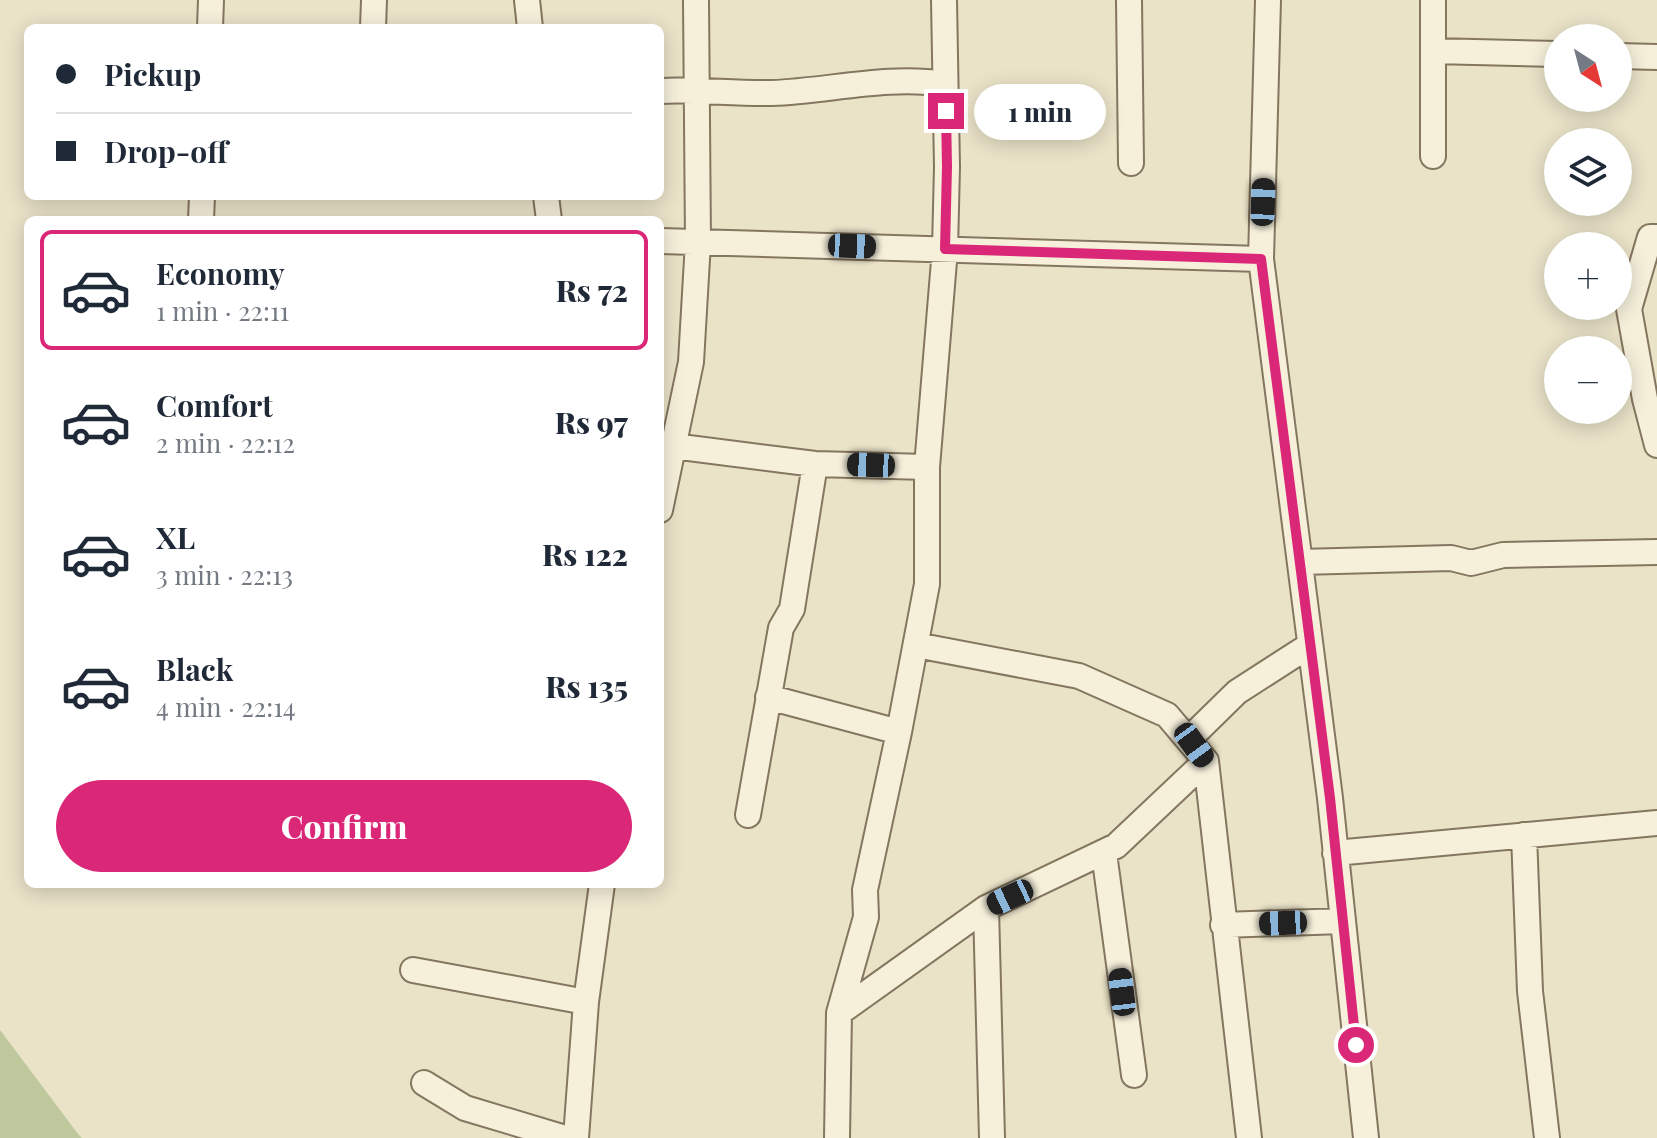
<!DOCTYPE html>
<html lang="en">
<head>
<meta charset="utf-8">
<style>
	body { margin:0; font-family:"Playfair Display",serif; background:#f6f6f7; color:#1f2937; height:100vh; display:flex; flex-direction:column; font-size:30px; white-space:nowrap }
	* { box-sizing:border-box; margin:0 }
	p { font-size:26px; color:#747a83 }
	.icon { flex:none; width:44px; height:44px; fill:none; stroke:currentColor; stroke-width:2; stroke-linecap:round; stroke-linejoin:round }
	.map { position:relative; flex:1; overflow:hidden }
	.side { position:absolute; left:24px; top:216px; width:640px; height:672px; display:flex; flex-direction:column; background:#fff; border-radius:12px; box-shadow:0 4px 20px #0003 }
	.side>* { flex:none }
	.banner { position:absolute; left:24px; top:24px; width:640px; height:176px; border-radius:12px; box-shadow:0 4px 20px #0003; display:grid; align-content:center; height:176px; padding:0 32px; background:#fff }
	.needle { width:52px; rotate:144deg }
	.tools { position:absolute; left:1544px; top:24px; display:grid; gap:16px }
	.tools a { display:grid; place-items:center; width:88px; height:88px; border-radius:50%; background:#fff; box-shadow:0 4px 20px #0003; font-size:40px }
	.end { position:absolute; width:36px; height:36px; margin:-18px; border:10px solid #db2777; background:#fff; box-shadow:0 0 0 4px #fff }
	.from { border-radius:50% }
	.bubble { position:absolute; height:56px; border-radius:28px; background:#fff; box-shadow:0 4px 20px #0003; font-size:26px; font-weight:800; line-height:56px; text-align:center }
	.car { position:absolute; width:24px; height:48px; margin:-24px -12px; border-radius:10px; box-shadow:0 0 6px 2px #0007; background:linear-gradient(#222 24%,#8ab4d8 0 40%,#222 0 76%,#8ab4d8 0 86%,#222 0) }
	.banner b { display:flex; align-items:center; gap:28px; height:76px; font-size:30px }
	.banner b+b { border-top:2px solid #e0e1e3 }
	.banner i { width:20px; height:20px; background:#1f2937 }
	ul { padding:14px 0 0; list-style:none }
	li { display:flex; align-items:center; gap:24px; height:120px; margin:0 16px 12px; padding:0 16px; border:4px solid transparent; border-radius:12px }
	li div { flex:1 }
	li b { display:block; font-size:30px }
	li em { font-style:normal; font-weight:800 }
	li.active { border-color:#db2777 }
	li>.icon { width:72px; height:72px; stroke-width:1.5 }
	.action { display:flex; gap:16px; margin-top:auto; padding:16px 32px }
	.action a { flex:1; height:92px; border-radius:48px; background:#db2777; color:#fff; font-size:32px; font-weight:800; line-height:92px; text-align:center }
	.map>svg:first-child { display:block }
</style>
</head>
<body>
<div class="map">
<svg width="1657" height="1138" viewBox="0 0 1657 1138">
	<rect width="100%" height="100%" fill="#eae3c8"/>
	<!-- green -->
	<path fill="#bfc79d" d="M 0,1030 L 78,1134 L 82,1138 L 0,1138 Z"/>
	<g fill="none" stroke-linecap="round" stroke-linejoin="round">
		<defs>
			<path id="minor" d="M 527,0 L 530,28
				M 1129,0 L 1131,163
				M 1268,0 L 1261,259 L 1330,798 L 1366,1138
				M 210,28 L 211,0
				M 373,28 L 374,0
				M 1433,51 L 1558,54
				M 1618,56 L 1657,57
				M 660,91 C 697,89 734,94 772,93 C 829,91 887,75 945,84
				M 1433,156 L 1433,0
				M 546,196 L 549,220
				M 201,220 L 202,196
				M 1657,237 L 1650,237 L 1629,309 L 1645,399 L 1657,445
				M 660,241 L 1261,259
				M 673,446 L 815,464 L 927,467
				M 660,510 L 691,362 L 698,242 L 696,0
				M 1300,562 L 1451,558 L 1471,563 L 1503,555 L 1657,552
				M 916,645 L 1079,676 L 1167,715 L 1206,761 L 1249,1138
				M 768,697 L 899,732
				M 1189,739 L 1237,692 L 1310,645
				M 748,815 L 781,628 L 792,609 L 815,464
				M 1524,835 L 1530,991 L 1547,1138
				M 1104,853 L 1134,1075
				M 1335,853 L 1657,823
				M 986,908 L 992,1138
				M 1223,925 L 1343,921
				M 413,970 L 586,1002 L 576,1138
				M 586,1002 L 602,884
				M 839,1013 L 986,908 L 1116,846 L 1206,761
				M 424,1083 L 465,1108 L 565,1138
				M 837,1138 L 839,1013 L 866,917 L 865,890 L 899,732 L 927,584 L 927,467 L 945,249 L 947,167 L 944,0"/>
		</defs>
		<!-- minor casing -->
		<use href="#minor" stroke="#85765f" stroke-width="28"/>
		<!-- minor -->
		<use href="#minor" stroke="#f6f0db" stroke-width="24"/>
	</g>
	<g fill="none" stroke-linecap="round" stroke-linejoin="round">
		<!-- route -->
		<path stroke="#db2777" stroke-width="10" d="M 946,111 L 947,167 L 945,249 L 1261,259 L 1330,798 L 1356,1045"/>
	</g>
</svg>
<div class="tools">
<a><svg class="needle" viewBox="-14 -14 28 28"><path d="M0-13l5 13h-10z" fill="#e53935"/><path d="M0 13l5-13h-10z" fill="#747a83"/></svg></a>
<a><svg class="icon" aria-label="layers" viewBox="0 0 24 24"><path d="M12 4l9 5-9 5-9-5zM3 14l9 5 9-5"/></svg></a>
<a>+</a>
<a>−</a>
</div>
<i class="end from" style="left:1356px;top:1045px"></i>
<i class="end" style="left:946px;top:111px"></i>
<div class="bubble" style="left:974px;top:84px;width:132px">1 min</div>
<i class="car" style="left:1263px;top:202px;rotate:2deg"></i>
<i class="car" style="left:852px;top:246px;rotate:92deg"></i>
<i class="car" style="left:871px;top:465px;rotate:272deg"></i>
<i class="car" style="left:1194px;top:745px;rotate:144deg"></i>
<i class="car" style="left:1010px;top:897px;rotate:245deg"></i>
<i class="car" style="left:1283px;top:923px;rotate:268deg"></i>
<i class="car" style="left:1122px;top:992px;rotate:353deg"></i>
<div class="banner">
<b><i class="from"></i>Pickup</b>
<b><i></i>Drop-off</b>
</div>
<section class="side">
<ul>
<li class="active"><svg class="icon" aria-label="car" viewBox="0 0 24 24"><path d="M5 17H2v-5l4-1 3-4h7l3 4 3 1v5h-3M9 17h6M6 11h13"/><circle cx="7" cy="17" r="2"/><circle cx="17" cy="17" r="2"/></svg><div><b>Economy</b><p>1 min · 22:11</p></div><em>Rs 72</em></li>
<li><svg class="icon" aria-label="car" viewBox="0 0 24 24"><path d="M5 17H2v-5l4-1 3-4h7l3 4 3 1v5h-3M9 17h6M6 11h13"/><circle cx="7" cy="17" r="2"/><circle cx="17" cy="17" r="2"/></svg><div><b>Comfort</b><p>2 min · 22:12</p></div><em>Rs 97</em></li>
<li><svg class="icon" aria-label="car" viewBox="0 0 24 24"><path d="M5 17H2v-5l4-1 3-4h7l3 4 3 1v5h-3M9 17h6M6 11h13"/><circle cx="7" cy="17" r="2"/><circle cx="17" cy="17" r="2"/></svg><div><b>XL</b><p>3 min · 22:13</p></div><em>Rs 122</em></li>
<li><svg class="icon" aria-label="car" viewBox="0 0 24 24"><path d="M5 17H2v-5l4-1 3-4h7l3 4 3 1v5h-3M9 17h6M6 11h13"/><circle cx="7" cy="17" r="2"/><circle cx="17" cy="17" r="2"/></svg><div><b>Black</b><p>4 min · 22:14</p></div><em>Rs 135</em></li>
</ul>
<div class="action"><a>Confirm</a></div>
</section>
</div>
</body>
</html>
